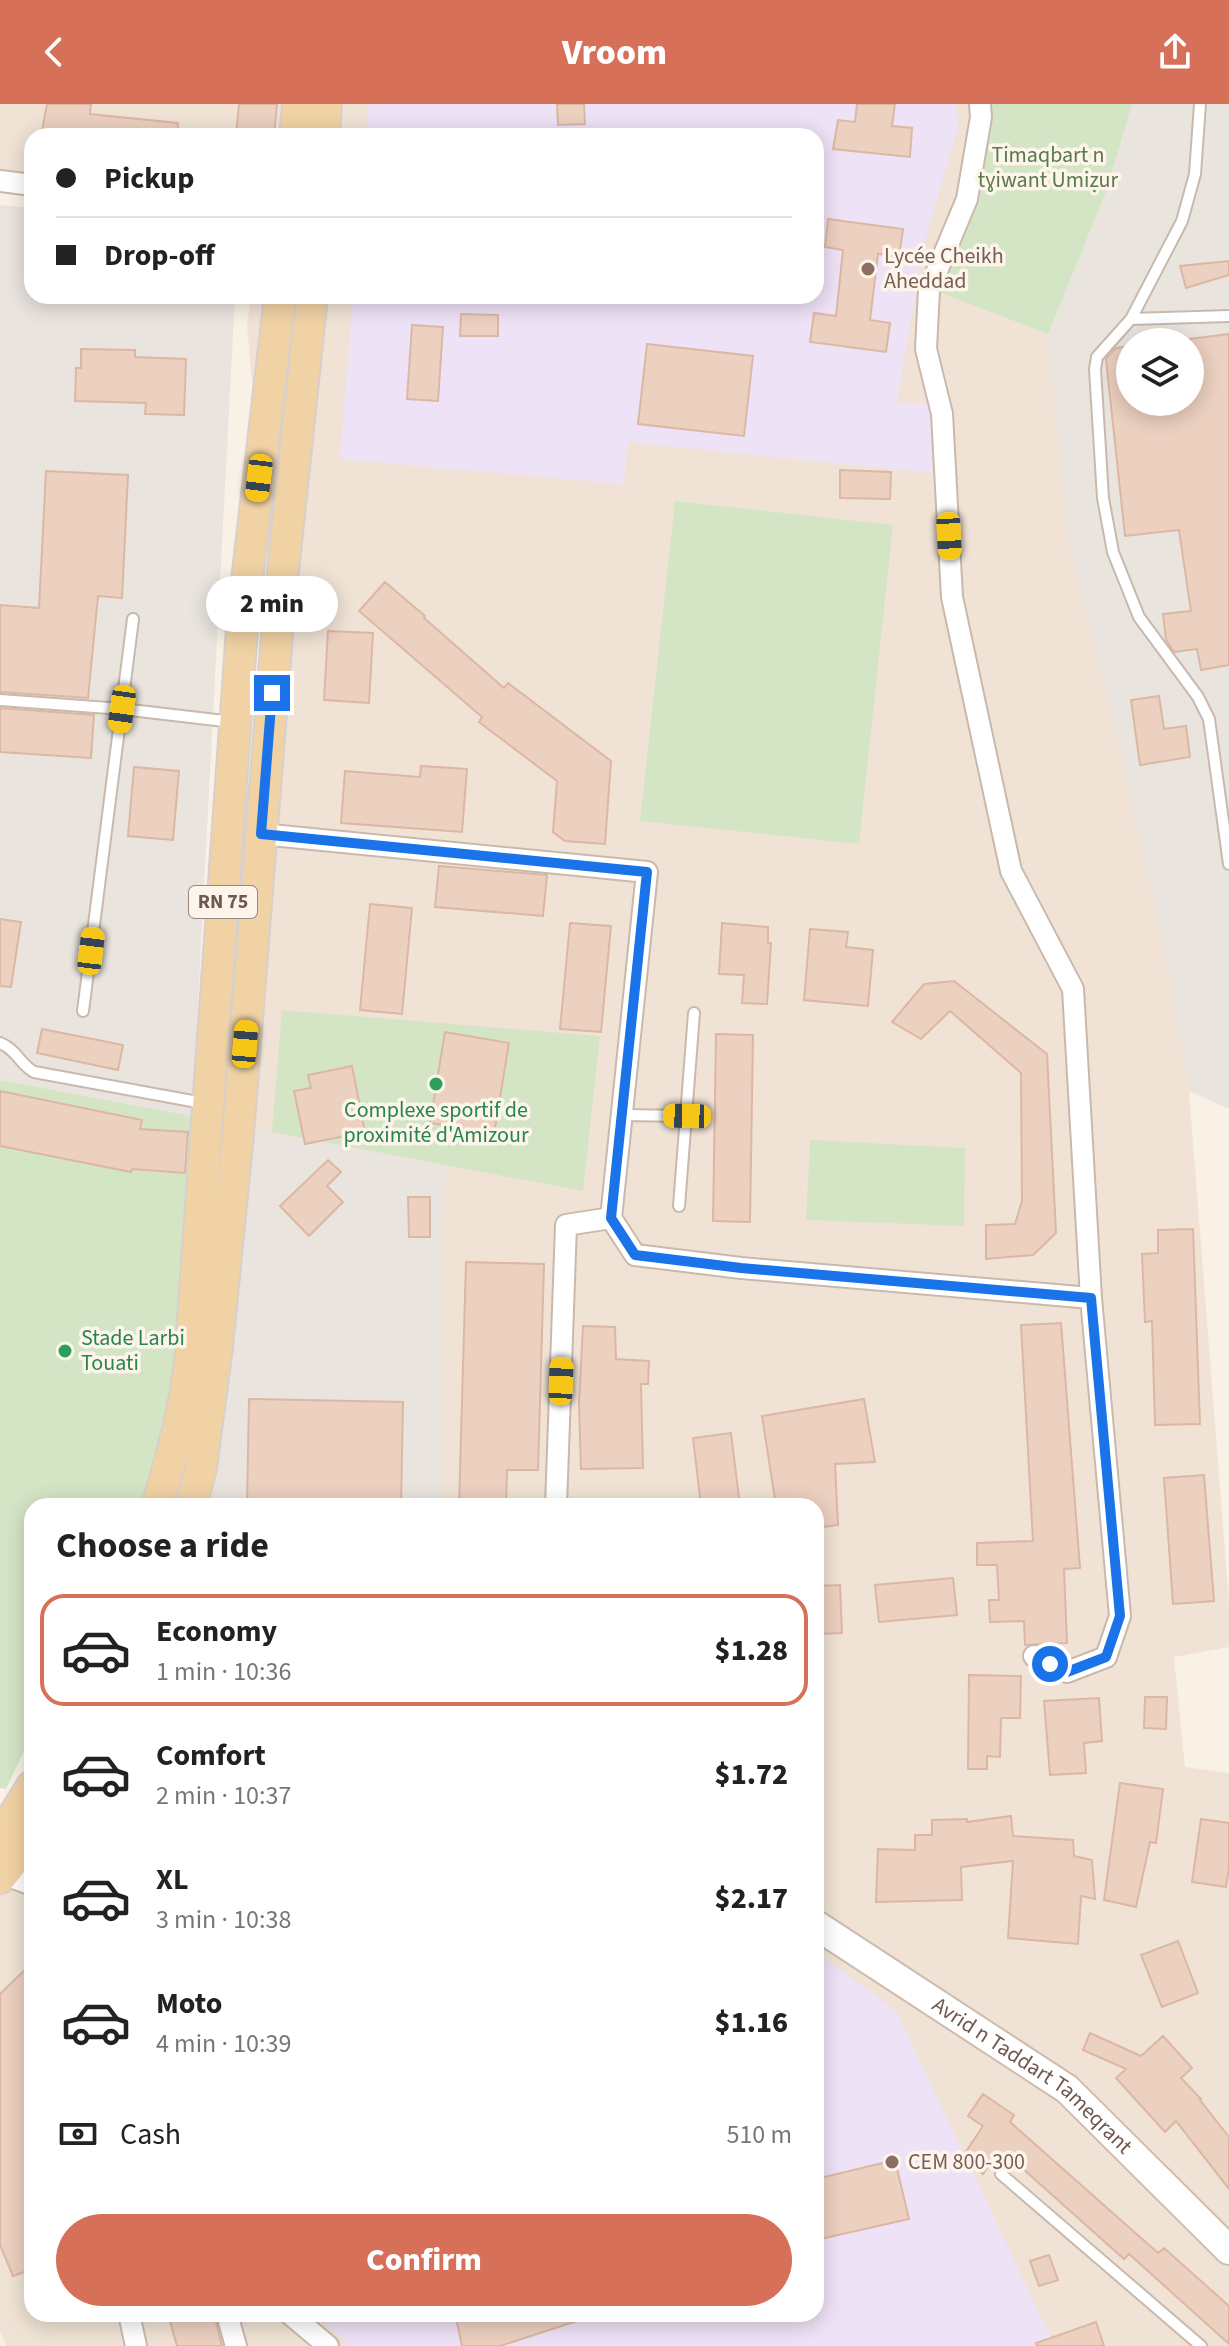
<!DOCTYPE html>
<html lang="en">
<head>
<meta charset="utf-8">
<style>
	body { margin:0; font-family:"Source Sans 3",sans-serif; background:#f6f6f6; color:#222; height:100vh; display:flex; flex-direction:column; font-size:30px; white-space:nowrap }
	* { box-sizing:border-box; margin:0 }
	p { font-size:26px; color:#767676 }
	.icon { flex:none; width:44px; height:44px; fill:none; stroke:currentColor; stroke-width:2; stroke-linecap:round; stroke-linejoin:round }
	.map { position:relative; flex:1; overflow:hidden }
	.side { position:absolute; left:24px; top:1394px; width:800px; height:824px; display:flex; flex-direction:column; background:#fff; border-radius:24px; box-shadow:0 4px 20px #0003 }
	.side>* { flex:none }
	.top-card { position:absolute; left:24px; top:24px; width:800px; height:176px; border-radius:24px; box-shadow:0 4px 20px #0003; display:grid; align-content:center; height:176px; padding:0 32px; background:#fff }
	.fabs { position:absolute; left:1116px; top:224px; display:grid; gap:16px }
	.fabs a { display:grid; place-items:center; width:88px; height:88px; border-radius:50%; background:#fff; box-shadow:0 4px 20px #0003; font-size:40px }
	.end { position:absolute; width:36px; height:36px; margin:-18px; border:10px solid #1a73e8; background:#fff; box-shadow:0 0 0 4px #fff }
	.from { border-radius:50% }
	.bubble { position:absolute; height:56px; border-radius:28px; background:#fff; box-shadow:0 4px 20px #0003; font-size:26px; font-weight:800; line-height:56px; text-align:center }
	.car { position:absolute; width:24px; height:48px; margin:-24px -12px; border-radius:10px; box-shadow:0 0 6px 2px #0007; background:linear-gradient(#f5c518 24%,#345 0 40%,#f5c518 0 76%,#345 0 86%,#f5c518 0) }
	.top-card b { display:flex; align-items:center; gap:28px; height:76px; font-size:30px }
	.top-card b+b { border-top:2px solid #e0e0e0 }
	.top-card i { width:20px; height:20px; background:#222 }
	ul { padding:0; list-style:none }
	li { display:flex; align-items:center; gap:24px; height:112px; margin:0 16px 12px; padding:0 16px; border:4px solid transparent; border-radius:24px }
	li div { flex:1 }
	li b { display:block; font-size:30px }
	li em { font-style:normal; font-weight:800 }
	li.current { border-color:#d67058 }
	li>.icon { width:72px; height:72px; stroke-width:1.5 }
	h2 { padding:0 32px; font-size:36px; line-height:96px }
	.pay { display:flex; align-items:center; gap:20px; height:88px; padding:0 32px; font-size:30px }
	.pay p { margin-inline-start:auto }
	.primary-button { display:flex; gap:16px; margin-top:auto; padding:16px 32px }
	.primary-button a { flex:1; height:92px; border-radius:48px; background:#d67058; color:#fff; font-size:32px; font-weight:800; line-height:92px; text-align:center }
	header { display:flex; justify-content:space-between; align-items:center; height:104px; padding:0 32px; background:#d67058; color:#fff; font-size:36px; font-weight:800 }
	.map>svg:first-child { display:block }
</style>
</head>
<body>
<header><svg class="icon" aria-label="back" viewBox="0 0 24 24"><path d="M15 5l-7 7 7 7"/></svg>Vroom<svg class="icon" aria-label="share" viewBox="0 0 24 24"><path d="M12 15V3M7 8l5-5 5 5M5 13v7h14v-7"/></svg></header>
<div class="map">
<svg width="1229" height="2242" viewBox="0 0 1229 2242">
	<rect width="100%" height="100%" fill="#f9f1e5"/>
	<!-- residential -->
	<path fill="#f0e3d5" d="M 0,0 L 1132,0 L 1048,230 L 1070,447 L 1121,650 L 1168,862 L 1189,987 L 1229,1499 L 1229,1543 L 1174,1553 L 1185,1663 L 1229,1669 L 1229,2242 L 7,2242 L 0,2228 L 0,1756 L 32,1707 L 32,2210 L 816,2210 L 816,1402 L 174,1402 L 201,1319 L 237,886 L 244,722 L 270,482 L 247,221 L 251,192 L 816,192 L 816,32 L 32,32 L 32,86 L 0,81 Z"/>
	<!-- industrial -->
	<path fill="#eae4df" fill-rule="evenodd" d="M 1132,0 L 1229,0 L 1229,1005 L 1189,987 L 1168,862 L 1121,650 L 1070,447 L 1048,230 L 1107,86 ZM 1130,238 L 1190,238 L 1190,298 L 1130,298 Z
		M 0,101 L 32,104 L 32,192 L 235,192 L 192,1012 L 0,976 Z
		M 251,1025 L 445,1062 L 441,1402 L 214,1402 Z"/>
	<!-- education -->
	<path fill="#eee2f6" d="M 369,0 L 956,0 L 958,23 L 924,139 L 897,300 L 934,299 L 932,369 L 628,338 L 624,380 L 340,355 L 353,192 L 816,192 L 816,32 L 366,32 Z
		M 816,1848 L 896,1907 L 1055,2242 L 349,2242 L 318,2210 L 816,2210 Z"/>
	<!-- green -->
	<path fill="#d4e5c6" d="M 992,0 L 1132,0 L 1107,86 L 1048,230 L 941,189 L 979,98 L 993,13 Z
		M 675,397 L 893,421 L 859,740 L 640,717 Z
		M 282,906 L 600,932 L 583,1087 L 272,1028 Z
		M 0,976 L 192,1012 L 174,1284 L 148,1382 L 139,1402 L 32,1402 L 32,1630 L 6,1685 L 0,1684 Z
		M 810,1036 L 965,1044 L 964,1122 L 806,1116 Z"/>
	<!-- building -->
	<path fill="#ecd0c0" stroke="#dcb7a3" stroke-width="2" d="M 47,0 L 91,0 L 90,10 L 178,19 L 177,32 L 41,32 Z
		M 239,0 L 277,0 L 274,32 L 236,32 Z
		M 557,0 L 584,0 L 585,20 L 558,21 Z
		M 857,0 L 895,0 L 892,22 L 912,24 L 910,53 L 833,45 L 838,16 L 855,18 Z
		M 828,115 L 903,125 L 899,153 L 878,150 L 870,216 L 890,219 L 886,248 L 810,238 L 814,209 L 836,212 L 843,146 L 825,143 Z
		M 1229,157 L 1229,171 L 1186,184 L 1180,162 Z
		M 461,210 L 498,211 L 498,232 L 460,232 Z
		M 412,221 L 443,223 L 438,297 L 407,295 Z
		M 1229,230 L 1229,561 L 1201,566 L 1197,545 L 1174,548 L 1166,536 L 1163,510 L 1191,507 L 1179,426 L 1125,432 L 1106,255 L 1116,244 L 1130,242 L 1130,298 L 1190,298 L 1190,235 Z
		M 647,240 L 753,252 L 744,332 L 638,320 Z
		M 81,245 L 135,246 L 135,253 L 186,255 L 184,311 L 145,310 L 146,299 L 75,297 L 76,264 L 81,264 Z
		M 840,366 L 891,368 L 890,395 L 840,394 Z
		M 46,367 L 128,371 L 122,494 L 98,492 L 88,594 L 0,588 L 0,501 L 39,504 Z
		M 385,478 L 425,512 L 424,514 L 504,584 L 508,579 L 611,657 L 605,740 L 565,737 L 553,728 L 557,677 L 479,618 L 482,613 L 359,507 Z
		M 328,527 L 373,529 L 369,599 L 324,596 Z
		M 1159,592 L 1164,625 L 1186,622 L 1190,653 L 1140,661 L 1131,596 Z
		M 0,604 L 94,611 L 91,654 L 0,648 Z
		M 421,662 L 467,665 L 462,728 L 341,719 L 345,667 L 420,673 Z
		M 134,663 L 179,667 L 173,736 L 128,732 Z
		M 439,762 L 547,771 L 543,812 L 435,803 Z
		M 370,800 L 412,804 L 402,910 L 360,906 Z
		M 0,815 L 21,818 L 11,883 L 0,882 Z
		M 570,819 L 611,822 L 601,928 L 560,925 Z
		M 722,819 L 768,823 L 768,839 L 771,839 L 767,900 L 742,899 L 744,871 L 719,870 Z
		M 810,825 L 848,828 L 846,843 L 873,846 L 868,902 L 804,896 Z
		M 954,877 L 1047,950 L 1056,1129 L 1033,1151 L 986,1155 L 986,1121 L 1015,1120 L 1022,1097 L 1021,969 L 950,907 L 921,935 L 892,918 L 924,880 Z
		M 42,925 L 123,941 L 118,966 L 37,949 Z
		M 445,928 L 509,939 L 494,1030 L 430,1019 Z
		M 716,930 L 753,931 L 750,1118 L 713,1117 Z
		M 352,962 L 365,1028 L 305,1040 L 294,987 L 311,984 L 308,971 Z
		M 0,987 L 142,1016 L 140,1025 L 188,1028 L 185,1069 L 132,1065 L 131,1068 L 0,1042 Z
		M 328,1056 L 341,1068 L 327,1082 L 343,1098 L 309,1132 L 280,1102 Z
		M 408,1093 L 430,1093 L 430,1133 L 409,1133 Z
		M 1193,1125 L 1200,1320 L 1155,1321 L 1152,1217 L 1145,1218 L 1142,1150 L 1158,1149 L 1158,1126 Z
		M 466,1158 L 544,1160 L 538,1366 L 507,1366 L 506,1402 L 459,1402 Z
		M 1061,1219 L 1080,1464 L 1064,1465 L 1067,1539 L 1025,1541 L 1024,1517 L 990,1518 L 989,1496 L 999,1496 L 997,1461 L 977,1461 L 977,1439 L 1033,1437 L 1021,1221 Z
		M 583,1222 L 615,1223 L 616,1255 L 649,1257 L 648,1280 L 641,1280 L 643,1364 L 581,1365 L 579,1299 Z
		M 249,1295 L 403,1298 L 401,1402 L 247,1402 Z
		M 864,1295 L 875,1358 L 835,1360 L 838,1421 L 816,1424 L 816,1402 L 776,1402 L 762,1312 Z
		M 731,1329 L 740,1402 L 701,1402 L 693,1334 Z
		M 1204,1371 L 1214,1497 L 1173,1500 L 1164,1374 Z
		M 953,1474 L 957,1511 L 879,1518 L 875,1481 Z
		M 840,1481 L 842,1529 L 816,1530 L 816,1482 Z
		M 969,1571 L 1021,1572 L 1020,1614 L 1001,1614 L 1000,1653 L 987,1652 L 987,1665 L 968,1665 Z
		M 1145,1593 L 1167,1593 L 1166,1625 L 1144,1624 Z
		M 1099,1594 L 1102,1637 L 1084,1639 L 1086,1669 L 1050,1671 L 1044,1597 Z
		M 1120,1679 L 1163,1685 L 1156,1739 L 1150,1738 L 1136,1803 L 1104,1796 Z
		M 1011,1712 L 1013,1732 L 1073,1736 L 1074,1752 L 1092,1756 L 1095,1795 L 1081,1792 L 1078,1840 L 1008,1834 L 1013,1757 L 961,1763 L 962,1796 L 876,1798 L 878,1745 L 915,1746 L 915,1731 L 932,1731 L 932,1716 L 967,1715 L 967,1718 Z
		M 1201,1715 L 1229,1719 L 1229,1764 L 1226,1783 L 1192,1778 Z
		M 1178,1837 L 1198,1889 L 1162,1903 L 1141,1851 Z
		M 32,1859 L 32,2165 L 13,2172 L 0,2141 L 0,1890 Z
		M 1090,1929 L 1141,1952 L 1163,1932 L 1192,1964 L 1181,1974 L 1201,1995 L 1200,1996 L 1229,2033 L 1229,2085 L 1176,2017 L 1165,2028 L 1116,1974 L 1126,1965 L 1083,1946 Z
		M 983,1990 L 1014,2011 L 1010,2018 L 1158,2149 L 1164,2144 L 1229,2202 L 1229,2240 L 1129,2150 L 1124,2155 L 1012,2055 L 1006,2064 L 998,2063 L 991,2058 L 983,2070 L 961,2055 L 983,2022 L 968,2012 Z
		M 895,2056 L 909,2115 L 816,2136 L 816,2075 Z
		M 1049,2151 L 1058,2176 L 1039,2182 L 1030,2157 Z
		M 168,2210 L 214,2210 L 222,2242 L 177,2242 Z
		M 455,2210 L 586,2210 L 586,2214 L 500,2242 L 462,2242 Z
		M 1096,2218 L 1104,2242 L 1037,2242 L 1036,2239 Z"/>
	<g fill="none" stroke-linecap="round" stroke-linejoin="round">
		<defs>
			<path id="lane" d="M 1200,0 L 1195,70 L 1182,117 L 1131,215 L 1097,253 L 1095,265 L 1103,394 L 1113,448 L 1139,513 L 1198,593 L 1209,615 L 1229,760
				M 1131,215 L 1229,212
				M 0,596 L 122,605 L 233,618
				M 83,907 L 133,515
				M 0,939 C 16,945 20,960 34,968 L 203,999
				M 622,1011 L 687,1012
				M 679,1102 L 694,909
				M 1001,2070 L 1201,2242"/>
			<path id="street" d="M 980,0 L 981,13 L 967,95 L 929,186 L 926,245 L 942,310 L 952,493 L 1011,767 L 1073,885 L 1091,1194 L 1120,1512 L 1106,1553 L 1067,1568 L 1034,1552
				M 0,77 L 32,81
				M 261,730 L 647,768 L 611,1114 L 635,1151 L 741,1164 L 1091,1194
				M 556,1402 L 566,1121 L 611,1114
				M 3,1770 L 32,1781
				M 129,2210 L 136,2242
				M 227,2210 L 236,2242
				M 290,2210 L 328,2242"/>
			<g id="secondary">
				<path id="s1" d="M 816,1821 L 1067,1985 L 1229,2146"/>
			</g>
			<path id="primary" d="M 295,32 L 298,0
				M 324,32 L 326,0
				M 157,1402 C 172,1354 184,1307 190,1257 L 243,511 L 280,192
				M 191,1402 L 201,1364 L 217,1243 L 238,1030 L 279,505 L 312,192
				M 0,1734 L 32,1682
				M 0,1774 L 16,1754 L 32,1729"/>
		</defs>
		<!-- lane casing -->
		<use href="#lane" stroke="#c9b9ad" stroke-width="14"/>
		<!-- street casing -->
		<use href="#street" stroke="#c9b9ad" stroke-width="24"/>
		<!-- secondary casing -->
		<use href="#secondary" stroke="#cebbae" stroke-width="32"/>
		<!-- primary casing -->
		<use href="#primary" stroke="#d7d0cd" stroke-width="34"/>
		<!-- lane -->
		<use href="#lane" stroke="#fff" stroke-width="10"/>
		<!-- street -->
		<use href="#street" stroke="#fff" stroke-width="20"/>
		<!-- secondary -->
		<use href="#secondary" stroke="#fff" stroke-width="28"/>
		<!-- primary -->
		<use href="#primary" stroke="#f1d2a5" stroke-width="30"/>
	</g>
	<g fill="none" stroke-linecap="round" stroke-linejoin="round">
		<!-- route -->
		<path stroke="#1a73e8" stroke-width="10" d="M 272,589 L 261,730 L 647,768 L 611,1114 L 635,1151 L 741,1164 L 1091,1194 L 1120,1512 L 1106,1553 L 1067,1568 L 1050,1560"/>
	</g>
	<!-- markers -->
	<g fill="#8d6e63" stroke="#fdf5eb" stroke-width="3">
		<circle cx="868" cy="165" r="8"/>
		<circle cx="892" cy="2058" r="8"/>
	</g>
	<g fill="#2e9e5b" stroke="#fdf5eb" stroke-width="3">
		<circle cx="436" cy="980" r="8"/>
		<circle cx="65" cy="1247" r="8"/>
	</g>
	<g text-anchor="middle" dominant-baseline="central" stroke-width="7" stroke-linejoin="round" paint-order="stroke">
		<!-- shield labels -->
		<rect fill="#fdf5eb" stroke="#9a877c" stroke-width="2" x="189" y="782" width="68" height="32" rx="6"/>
		<g font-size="20" font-weight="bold" fill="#6f584d">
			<text x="223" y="798">RN 75</text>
		</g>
		<!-- park labels -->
		<g font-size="22" fill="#597a4a" stroke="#fdf5eb">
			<text x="1048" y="51">Timaqbart n<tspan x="1048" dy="25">tɣiwant Umiẓur</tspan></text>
		</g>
		<!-- education labels -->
		<g font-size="22" fill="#785e54" stroke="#fdf5eb" text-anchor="start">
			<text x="884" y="152">Lycée Cheikh<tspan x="884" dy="25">Aheddad</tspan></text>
			<text x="908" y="2058">CEM 800-300</text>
		</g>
		<!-- leisure labels -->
		<g font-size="22" fill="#27864d" stroke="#fdf5eb">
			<text x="436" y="1006">Complexe sportif de<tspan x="436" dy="25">proximité d'Amizour</tspan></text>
			<text x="81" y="1234" text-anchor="start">Stade Larbi<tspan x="81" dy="25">Touati</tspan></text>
		</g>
		<!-- street labels -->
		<g font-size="22" fill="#6f584d" stroke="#fdf5eb">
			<text stroke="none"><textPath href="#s1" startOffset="264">Avrid n Taddart Tameqrant</textPath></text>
		</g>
	</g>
</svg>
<div class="fabs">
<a><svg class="icon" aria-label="layers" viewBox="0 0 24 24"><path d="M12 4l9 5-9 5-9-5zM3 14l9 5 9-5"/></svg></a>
</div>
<i class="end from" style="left:1050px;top:1560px"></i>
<i class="end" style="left:272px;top:589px"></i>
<div class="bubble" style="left:206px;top:472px;width:132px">2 min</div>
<i class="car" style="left:259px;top:374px;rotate:187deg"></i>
<i class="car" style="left:949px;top:432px;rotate:177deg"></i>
<i class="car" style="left:122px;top:605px;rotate:188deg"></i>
<i class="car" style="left:91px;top:847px;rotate:7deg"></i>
<i class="car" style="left:245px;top:940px;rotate:5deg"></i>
<i class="car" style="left:687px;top:1012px;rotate:271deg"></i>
<i class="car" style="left:561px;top:1277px;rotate:2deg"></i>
<div class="top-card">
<b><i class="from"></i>Pickup</b>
<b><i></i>Drop-off</b>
</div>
<section class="side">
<h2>Choose a ride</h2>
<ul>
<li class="current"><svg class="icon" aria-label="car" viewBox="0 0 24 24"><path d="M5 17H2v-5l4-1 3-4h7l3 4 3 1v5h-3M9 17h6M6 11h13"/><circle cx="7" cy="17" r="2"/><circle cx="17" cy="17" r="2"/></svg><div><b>Economy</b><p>1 min · 10:36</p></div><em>$1.28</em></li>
<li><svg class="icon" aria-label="car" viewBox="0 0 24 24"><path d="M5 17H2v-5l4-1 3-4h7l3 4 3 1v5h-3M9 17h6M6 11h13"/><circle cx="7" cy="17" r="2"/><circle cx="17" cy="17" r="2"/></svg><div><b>Comfort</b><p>2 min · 10:37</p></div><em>$1.72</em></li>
<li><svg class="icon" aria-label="car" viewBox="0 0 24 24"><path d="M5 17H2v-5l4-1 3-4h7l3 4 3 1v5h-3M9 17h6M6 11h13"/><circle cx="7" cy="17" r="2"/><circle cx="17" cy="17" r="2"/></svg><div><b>XL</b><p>3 min · 10:38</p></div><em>$2.17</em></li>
<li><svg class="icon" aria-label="car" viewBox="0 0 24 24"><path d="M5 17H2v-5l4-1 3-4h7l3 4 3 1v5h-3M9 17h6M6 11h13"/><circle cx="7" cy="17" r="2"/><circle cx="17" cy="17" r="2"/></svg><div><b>Moto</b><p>4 min · 10:39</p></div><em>$1.16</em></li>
</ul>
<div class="pay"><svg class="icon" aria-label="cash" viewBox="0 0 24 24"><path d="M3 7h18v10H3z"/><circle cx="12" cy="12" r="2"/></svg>Cash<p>510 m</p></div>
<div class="primary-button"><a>Confirm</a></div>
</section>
</div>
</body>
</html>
